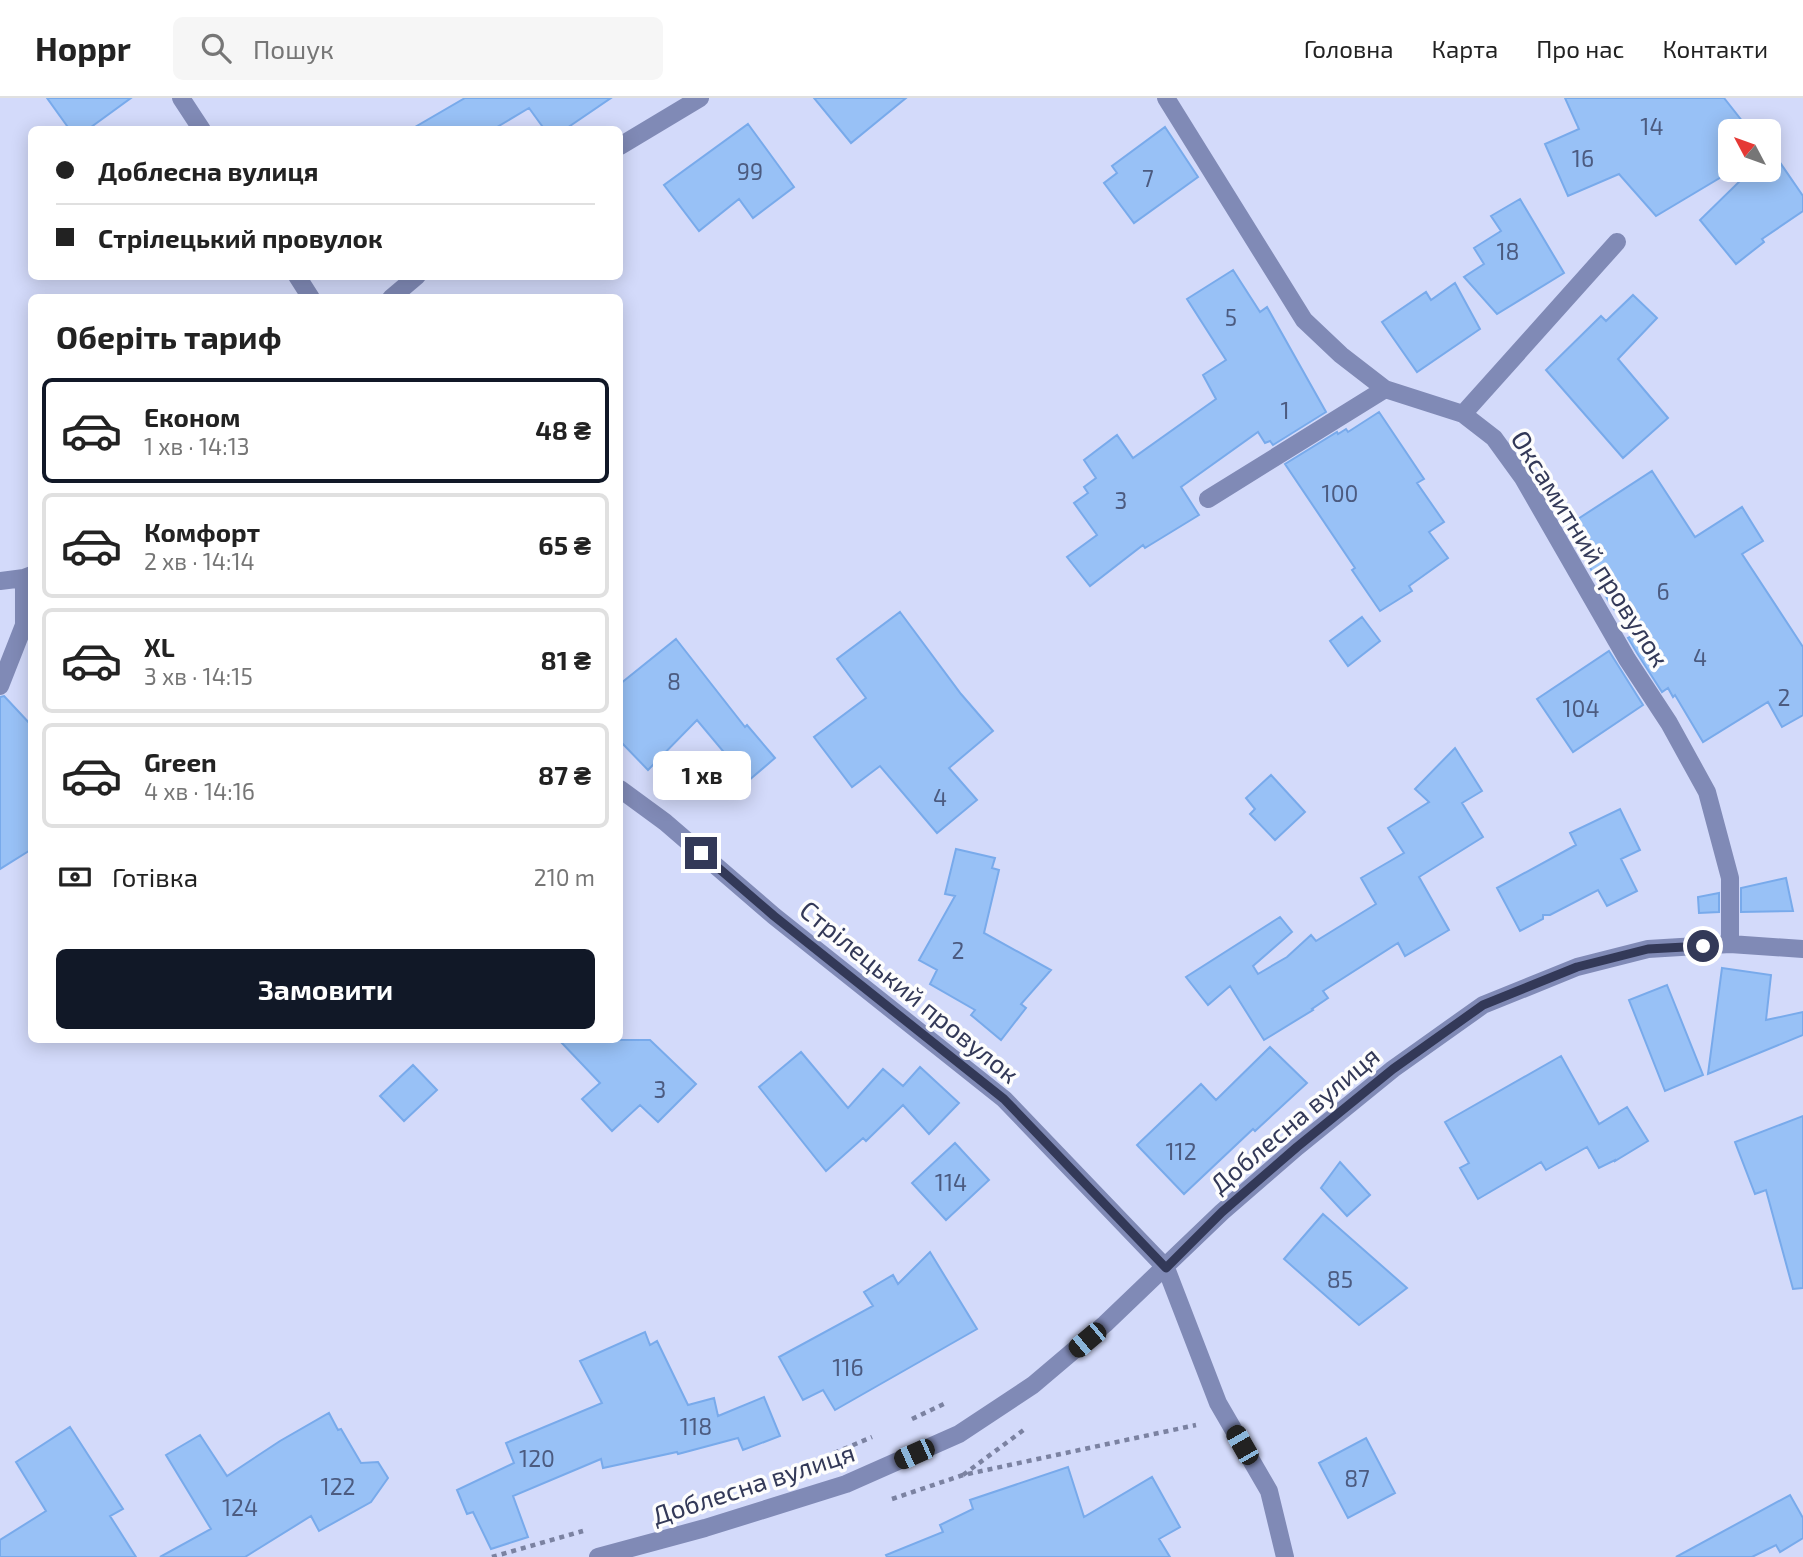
<!DOCTYPE html>
<html lang="uk">
<head>
<meta charset="utf-8">
<style>
	body { margin:0; font-family:"Exo 2",sans-serif; background:#f6f6f6; color:#222; height:100vh; display:flex; flex-direction:column; font-size:26px; white-space:nowrap }
	* { box-sizing:border-box; margin:0 }
	p { font-size:23px; color:#767676 }
	.icon { flex:none; width:38px; height:38px; fill:none; stroke:currentColor; stroke-width:2; stroke-linecap:round; stroke-linejoin:round }
	.map { position:relative; flex:1; overflow:hidden }
	.sheet { position:absolute; left:28px; top:196px; width:595px; height:749px; display:flex; flex-direction:column; background:#fff; border-radius:10px; box-shadow:0 4px 18px #0003 }
	.sheet>* { flex:none }
	.banner { position:absolute; left:28px; top:28px; width:595px; height:154px; border-radius:10px; box-shadow:0 4px 18px #0003; display:grid; align-content:center; height:154px; padding:0 28px; background:#fff }
	.needle { width:46px; rotate:311deg }
	.tools { position:absolute; left:1718px; top:21px; display:grid; gap:14px }
	.tools a { display:grid; place-items:center; width:63px; height:63px; border-radius:10px; background:#fff; box-shadow:0 4px 18px #0003; font-size:35px }
	.end { position:absolute; width:32px; height:32px; margin:-16px; border:9px solid #333958; background:#fff; box-shadow:0 0 0 4px #fff }
	.from { border-radius:50% }
	.bubble { position:absolute; height:49px; border-radius:10px; background:#fff; box-shadow:0 4px 18px #0003; font-size:23px; font-weight:700; line-height:49px; text-align:center }
	.car { position:absolute; width:21px; height:42px; margin:-21px -10px; border-radius:9px; box-shadow:0 0 5px 2px #0007; background:linear-gradient(#222 24%,#8ab4d8 0 40%,#222 0 76%,#8ab4d8 0 86%,#222 0) }
	.banner b { display:flex; align-items:center; gap:24px; height:66px; font-size:26px }
	.banner b+b { border-top:2px solid #e0e0e0 }
	.banner i { width:18px; height:18px; background:#222 }
	ul { padding:0; list-style:none }
	li { display:flex; align-items:center; gap:21px; height:105px; margin:0 14px 10px; padding:0 14px; border:4px solid #e0e0e0; border-radius:10px }
	li div { flex:1 }
	li b { display:block; font-size:26px }
	li em { font-style:normal; font-weight:700 }
	li.selected { border-color:#111827 }
	li>.icon { width:63px; height:63px; stroke-width:1.5 }
	h2 { padding:0 28px; font-size:32px; line-height:84px }
	.pay { display:flex; align-items:center; gap:18px; height:77px; padding:0 28px; font-size:26px }
	.pay p { margin-inline-start:auto }
	.primary-button { display:flex; gap:14px; margin-top:auto; padding:14px 28px }
	.primary-button a { flex:1; height:80px; border-radius:10px; background:#111827; color:#fff; font-size:28px; font-weight:700; line-height:80px; text-align:center }
	header { display:flex; align-items:center; gap:42px; box-sizing:border-box; height:98px; padding:0 35px; background:#fff; border-bottom:2px solid #e0e0e0 }
	header strong { font-size:33px }
	nav { display:flex; gap:38px; margin-inline-start:auto; font-size:24px }
	.search { width:490px; height:63px; background:#f6f6f6; display:flex; align-items:center; gap:18px; box-sizing:border-box; padding:0 24px; border-radius:10px; color:#767676; font-size:26px }
	.map>svg:first-child { display:block }
</style>
</head>
<body>
<header>
<strong>Hoppr</strong>
<div class="search"><svg class="icon" aria-label="search" viewBox="0 0 24 24"><circle cx="10" cy="10" r="6"/><path d="M15 15l6 6"/></svg>Пошук</div>
<nav><a>Головна</a><a>Карта</a><a>Про нас</a><a>Контакти</a></nav>
</header>
<div class="map">
<svg width="1803" height="1459" viewBox="0 0 1803 1459">
	<rect width="100%" height="100%" fill="#d3dafa"/>
	<!-- building -->
	<path fill="#98c1f6" stroke="#78aaeb" stroke-width="2" d="M 47,0 L 131,0 L 87,32 L 70,32 Z
		M 465,0 L 611,0 L 564,32 L 545,32 L 529,10 L 492,32 L 410,32 Z
		M 814,0 L 906,0 L 851,45 Z
		M 1565,0 L 1724,0 L 1750,33 L 1731,33 L 1731,72 L 1733,72 L 1656,118 L 1619,76 L 1568,98 L 1545,46 L 1579,31 Z
		M 748,26 L 794,89 L 753,120 L 739,101 L 699,133 L 664,87 Z
		M 1165,29 L 1198,79 L 1134,125 L 1104,85 L 1117,75 L 1112,68 Z
		M 1770,50 L 1803,98 L 1803,113 L 1762,141 L 1764,144 L 1736,166 L 1700,122 L 1742,81 L 1735,72 L 1769,72 Z
		M 1520,101 L 1564,175 L 1497,216 L 1464,179 L 1484,166 L 1474,150 L 1501,133 L 1491,118 Z
		M 1233,172 L 1260,214 L 1267,209 L 1326,314 L 1273,347 L 1270,343 L 1265,345 L 1258,334 L 1181,389 L 1199,417 L 1145,450 L 1143,447 L 1090,488 L 1067,459 L 1097,437 L 1074,405 L 1088,395 L 1084,389 L 1096,380 L 1084,362 L 1117,337 L 1133,360 L 1216,301 L 1203,277 L 1226,262 L 1187,201 Z
		M 1455,185 L 1480,231 L 1417,274 L 1382,224 L 1426,194 L 1431,202 Z
		M 1633,197 L 1657,220 L 1618,261 L 1668,320 L 1623,360 L 1546,272 L 1601,218 L 1606,223 Z
		M 1379,314 L 1424,381 L 1417,385 L 1444,424 L 1429,434 L 1448,460 L 1409,488 L 1412,493 L 1380,513 L 1352,472 L 1355,470 L 1285,366 L 1337,334 L 1338,336 L 1346,331 L 1348,334 Z
		M 1652,373 L 1695,439 L 1742,409 L 1763,443 L 1742,456 L 1803,549 L 1803,617 L 1782,629 L 1768,604 L 1703,644 L 1675,597 L 1673,599 L 1668,590 L 1662,594 L 1637,555 L 1628,540 L 1632,538 L 1608,502 L 1567,428 Z
		M 900,514 L 961,596 L 993,633 L 949,670 L 977,702 L 937,735 L 880,668 L 852,689 L 814,639 L 866,600 L 837,561 Z
		M 1362,519 L 1380,543 L 1348,568 L 1330,543 Z
		M 676,541 L 745,629 L 747,627 L 775,660 L 748,683 L 697,622 L 648,672 L 620,643 L 620,586 Z
		M 1609,553 L 1643,607 L 1573,654 L 1537,601 Z
		M 4,598 L 32,628 L 32,751 L 0,771 L 0,599 Z
		M 1455,650 L 1482,693 L 1462,705 L 1483,739 L 1419,779 L 1449,832 L 1405,858 L 1398,845 L 1323,893 L 1328,900 L 1312,911 L 1313,912 L 1264,942 L 1230,888 L 1208,907 L 1186,879 L 1280,819 L 1292,834 L 1253,868 L 1258,876 L 1287,859 L 1311,837 L 1316,843 L 1376,806 L 1361,780 L 1404,755 L 1388,730 L 1429,704 L 1415,691 Z
		M 1271,677 L 1305,714 L 1275,742 L 1250,716 L 1255,711 L 1246,700 Z
		M 1620,711 L 1640,752 L 1621,761 L 1637,793 L 1607,808 L 1598,792 L 1550,817 L 1543,817 L 1543,821 L 1520,833 L 1497,790 L 1576,747 L 1570,735 Z
		M 956,751 L 995,760 L 992,770 L 999,772 L 984,835 L 1051,872 L 1021,906 L 1026,910 L 1001,942 L 971,917 L 975,912 L 930,886 L 937,872 L 919,862 L 955,798 L 945,796 Z
		M 1786,780 L 1793,813 L 1741,814 L 1741,790 Z
		M 1719,795 L 1719,814 L 1699,815 L 1698,799 Z
		M 1722,870 L 1771,877 L 1766,922 L 1803,914 L 1803,937 L 1708,976 Z
		M 1667,887 L 1703,977 L 1665,993 L 1629,902 Z
		M 559,942 L 650,942 L 696,986 L 658,1024 L 640,1007 L 612,1033 L 582,1001 L 600,985 Z
		M 1270,949 L 1307,985 L 1255,1033 L 1253,1031 L 1184,1096 L 1137,1047 L 1201,986 L 1216,1002 Z
		M 801,954 L 848,1010 L 883,971 L 903,988 L 920,969 L 959,1005 L 929,1036 L 903,1007 L 866,1043 L 863,1040 L 826,1073 L 759,989 Z
		M 1561,958 L 1599,1026 L 1627,1009 L 1648,1043 L 1615,1063 L 1615,1062 L 1599,1070 L 1587,1049 L 1546,1072 L 1541,1064 L 1478,1101 L 1460,1070 L 1469,1065 L 1445,1024 Z
		M 413,967 L 437,992 L 404,1023 L 380,998 Z
		M 1803,1018 L 1803,1190 L 1793,1191 L 1766,1092 L 1755,1096 L 1735,1044 Z
		M 955,1045 L 989,1082 L 946,1122 L 912,1085 Z
		M 1340,1064 L 1370,1097 L 1347,1118 L 1321,1090 Z
		M 1323,1116 L 1407,1190 L 1359,1227 L 1284,1161 Z
		M 930,1154 L 977,1231 L 835,1312 L 823,1292 L 803,1302 L 779,1259 L 873,1208 L 864,1194 L 893,1177 L 898,1186 Z
		M 645,1234 L 650,1247 L 657,1243 L 688,1307 L 714,1300 L 718,1318 L 764,1299 L 780,1338 L 743,1352 L 738,1340 L 678,1356 L 677,1354 L 603,1370 L 601,1361 L 513,1398 L 528,1439 L 491,1451 L 473,1414 L 467,1416 L 457,1392 L 514,1365 L 506,1345 L 602,1305 L 580,1263 Z
		M 329,1315 L 338,1332 L 341,1331 L 361,1365 L 378,1364 L 388,1380 L 371,1404 L 319,1433 L 311,1418 L 245,1459 L 160,1459 L 211,1431 L 166,1357 L 200,1337 L 227,1378 L 280,1343 Z
		M 70,1329 L 123,1411 L 110,1418 L 136,1459 L 0,1459 L 0,1442 L 46,1413 L 16,1364 Z
		M 1366,1340 L 1395,1395 L 1348,1420 L 1319,1365 Z
		M 1068,1369 L 1084,1419 L 1152,1379 L 1180,1429 L 1159,1441 L 1170,1459 L 887,1459 L 886,1457 L 943,1434 L 940,1427 L 973,1411 L 970,1402 Z
		M 1790,1397 L 1803,1420 L 1803,1440 L 1780,1454 L 1776,1447 L 1752,1459 L 1676,1459 Z"/>
	<g fill="none" stroke-linecap="round" stroke-linejoin="round">
		<!-- path -->
		<path stroke="#7b82a1" stroke-width="4.5" stroke-dasharray="5 5" stroke-linecap="butt" d="M 912,1321 L 948,1304
			M 825,1359 L 872,1339
			M 963,1377 L 1025,1331
			M 892,1401 L 963,1377 L 1196,1327
			M 492,1459 L 583,1433"/>
		<!-- minor -->
		<path stroke="#808ab6" stroke-width="18" d="M 181,0 L 202,32
			M 1166,0 L 1304,222 L 1341,257 L 1385,291 L 1463,316 L 1494,340 L 1523,380 L 1627,561 L 1669,625 L 1707,694 L 1730,780 L 1730,846
			M 620,48 L 700,0
			M 297,178 L 311,200
			M 391,200 L 417,178
			M 1463,316 L 1617,144
			M 1208,401 L 1385,291
			M 0,483 L 24,480 L 32,477
			M 0,588 L 24,527 L 24,480
			M 620,691 L 665,724 L 774,818 L 1004,1001 L 1166,1170 L 1218,1305 L 1269,1393 L 1285,1459
			M 598,1459 L 705,1430 L 846,1386 L 959,1336 L 1033,1287 L 1105,1226 L 1222,1114 L 1297,1049 L 1393,971 L 1483,907 L 1577,869 L 1648,851 L 1730,846 L 1803,851"/>
	</g>
	<g fill="none" stroke-linecap="round" stroke-linejoin="round">
		<!-- route -->
		<path stroke="#333958" stroke-width="9" d="M 701,755 L 774,818 L 1004,1001 L 1166,1170 L 1222,1114 L 1297,1049 L 1393,971 L 1483,907 L 1577,869 L 1648,851 L 1703,848"/>
	</g>
	<g text-anchor="middle" dominant-baseline="central" stroke-width="7" stroke-linejoin="round" paint-order="stroke">
		<!-- number labels -->
		<g font-size="23" fill="#4c5b80">
			<text x="1652" y="28">14</text>
			<text x="1583" y="60">16</text>
			<text x="750" y="73">99</text>
			<text x="1148" y="80">7</text>
			<text x="1508" y="153">18</text>
			<text x="1231" y="219">5</text>
			<text x="1285" y="312">1</text>
			<text x="1340" y="395">100</text>
			<text x="1121" y="402">3</text>
			<text x="1663" y="493">6</text>
			<text x="1700" y="559">4</text>
			<text x="674" y="583">8</text>
			<text x="1784" y="599">2</text>
			<text x="1581" y="610">104</text>
			<text x="940" y="699">4</text>
			<text x="958" y="852">2</text>
			<text x="660" y="991">3</text>
			<text x="1181" y="1053">112</text>
			<text x="951" y="1084">114</text>
			<text x="1340" y="1181">85</text>
			<text x="848" y="1269">116</text>
			<text x="696" y="1328">118</text>
			<text x="537" y="1360">120</text>
			<text x="1357" y="1380">87</text>
			<text x="338" y="1388">122</text>
			<text x="240" y="1409">124</text>
		</g>
		<!-- street labels -->
		<g font-size="26" fill="#333958" stroke="#fdfdfd">
			<text transform="translate(1591 450) rotate(58)">Оксамитний провулок</text>
			<text transform="translate(910 893) rotate(39)">Стрілецький провулок</text>
			<text transform="translate(1294 1021) rotate(-40)">Доблесна вулиця</text>
			<text transform="translate(753 1385) rotate(-18)">Доблесна вулиця</text>
		</g>
	</g>
</svg>
<div class="tools">
<a><svg class="needle" viewBox="-14 -14 28 28"><path d="M0-13l5 13h-10z" fill="#e53935"/><path d="M0 13l5-13h-10z" fill="#767676"/></svg></a>
</div>
<i class="end from" style="left:1703px;top:848px"></i>
<i class="end" style="left:701px;top:755px"></i>
<div class="bubble" style="left:653px;top:653px;width:98px">1 хв</div>
<i class="car" style="left:1087px;top:1242px;rotate:230deg"></i>
<i class="car" style="left:1242px;top:1347px;rotate:330deg"></i>
<i class="car" style="left:914px;top:1356px;rotate:246deg"></i>
<div class="banner">
<b><i class="from"></i>Доблесна вулиця</b>
<b><i></i>Стрілецький провулок</b>
</div>
<section class="sheet">
<h2>Оберіть тариф</h2>
<ul>
<li class="selected"><svg class="icon" aria-label="car" viewBox="0 0 24 24"><path d="M5 17H2v-5l4-1 3-4h7l3 4 3 1v5h-3M9 17h6M6 11h13"/><circle cx="7" cy="17" r="2"/><circle cx="17" cy="17" r="2"/></svg><div><b>Економ</b><p>1 хв · 14:13</p></div><em>48 ₴</em></li>
<li><svg class="icon" aria-label="car" viewBox="0 0 24 24"><path d="M5 17H2v-5l4-1 3-4h7l3 4 3 1v5h-3M9 17h6M6 11h13"/><circle cx="7" cy="17" r="2"/><circle cx="17" cy="17" r="2"/></svg><div><b>Комфорт</b><p>2 хв · 14:14</p></div><em>65 ₴</em></li>
<li><svg class="icon" aria-label="car" viewBox="0 0 24 24"><path d="M5 17H2v-5l4-1 3-4h7l3 4 3 1v5h-3M9 17h6M6 11h13"/><circle cx="7" cy="17" r="2"/><circle cx="17" cy="17" r="2"/></svg><div><b>XL</b><p>3 хв · 14:15</p></div><em>81 ₴</em></li>
<li><svg class="icon" aria-label="car" viewBox="0 0 24 24"><path d="M5 17H2v-5l4-1 3-4h7l3 4 3 1v5h-3M9 17h6M6 11h13"/><circle cx="7" cy="17" r="2"/><circle cx="17" cy="17" r="2"/></svg><div><b>Green</b><p>4 хв · 14:16</p></div><em>87 ₴</em></li>
</ul>
<div class="pay"><svg class="icon" aria-label="cash" viewBox="0 0 24 24"><path d="M3 7h18v10H3z"/><circle cx="12" cy="12" r="2"/></svg>Готівка<p>210 m</p></div>
<div class="primary-button"><a>Замовити</a></div>
</section>
</div>
</body>
</html>
